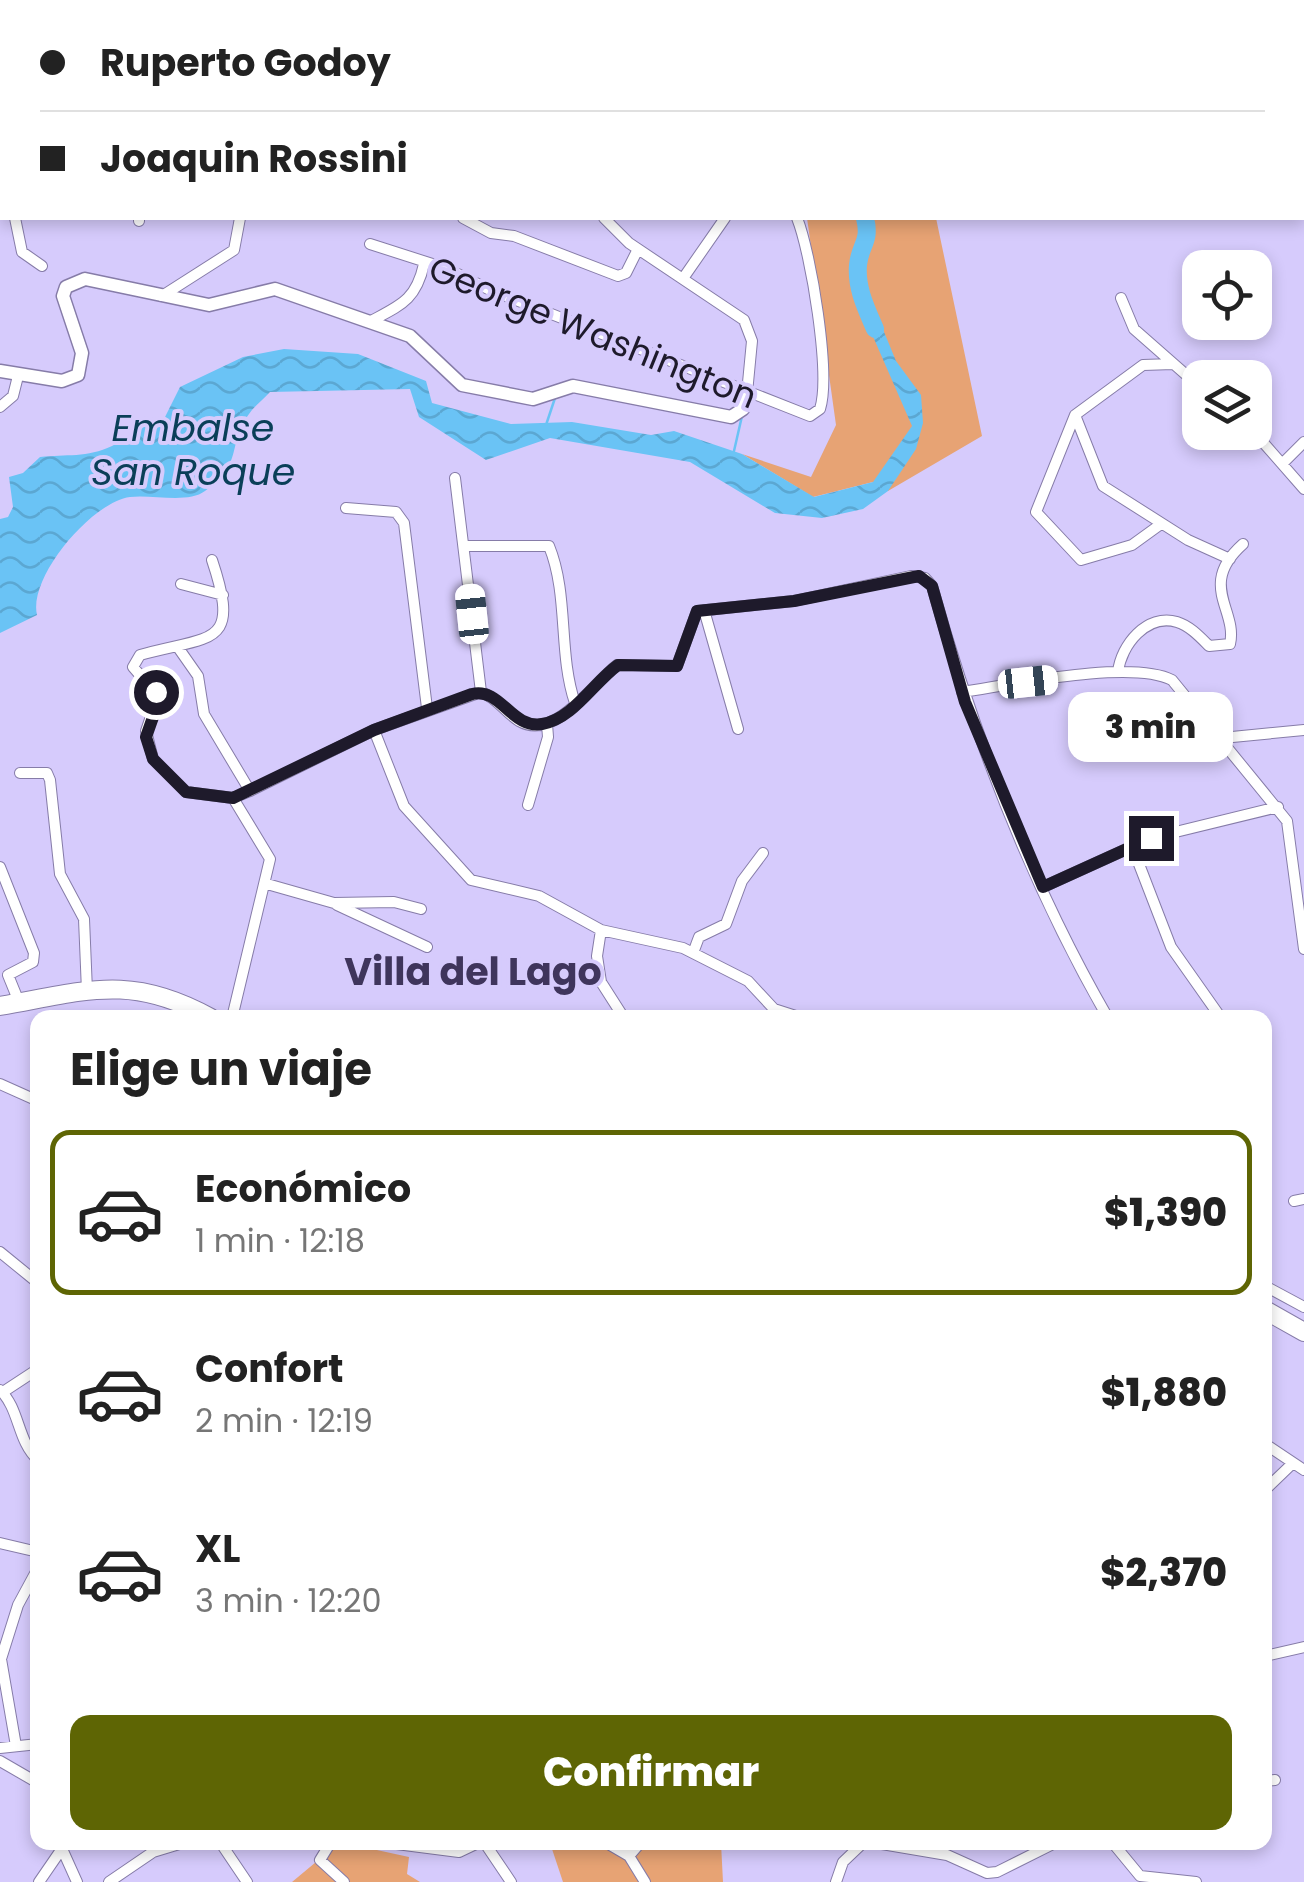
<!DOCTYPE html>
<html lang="es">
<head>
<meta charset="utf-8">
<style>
	body { margin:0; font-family:Poppins,sans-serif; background:#f2f2f2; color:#222; height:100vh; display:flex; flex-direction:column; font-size:38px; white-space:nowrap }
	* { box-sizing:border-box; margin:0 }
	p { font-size:32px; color:#767676 }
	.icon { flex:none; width:55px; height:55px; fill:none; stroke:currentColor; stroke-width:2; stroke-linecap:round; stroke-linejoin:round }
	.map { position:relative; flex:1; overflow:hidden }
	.panel { position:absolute; left:30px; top:1010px; width:1242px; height:840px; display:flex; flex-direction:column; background:#fff; border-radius:20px; box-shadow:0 5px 15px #0003 }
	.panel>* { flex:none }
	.hud { position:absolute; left:0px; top:0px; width:1305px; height:220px; box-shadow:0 5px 15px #0003; display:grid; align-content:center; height:220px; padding:0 40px; background:#fff }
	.fabs { position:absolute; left:1182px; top:250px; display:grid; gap:20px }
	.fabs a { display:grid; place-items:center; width:90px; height:90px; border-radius:20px; background:#fff; box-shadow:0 5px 15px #0003; font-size:50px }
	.end { position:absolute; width:45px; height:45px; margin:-22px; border:12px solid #1e1a2b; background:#fff; box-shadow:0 0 0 5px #fff }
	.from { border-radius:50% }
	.bubble { position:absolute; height:70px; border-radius:20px; background:#fff; box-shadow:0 5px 15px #0003; font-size:32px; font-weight:800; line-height:70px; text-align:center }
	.car { position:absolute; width:30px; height:60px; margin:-30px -15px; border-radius:12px; box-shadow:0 0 8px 2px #0007; background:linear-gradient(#fff 24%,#345 0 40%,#fff 0 76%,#345 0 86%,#fff 0) }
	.hud b { display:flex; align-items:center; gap:35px; height:95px; font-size:38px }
	.hud b+b { border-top:2px solid #e0e0e0 }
	.hud i { width:25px; height:25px; background:#222 }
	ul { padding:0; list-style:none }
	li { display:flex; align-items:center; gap:30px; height:165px; margin:0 20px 15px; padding:0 20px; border:5px solid transparent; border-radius:20px }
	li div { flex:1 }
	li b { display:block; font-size:38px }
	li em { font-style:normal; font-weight:800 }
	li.active { border-color:#5e6504 }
	li>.icon { width:90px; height:90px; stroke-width:1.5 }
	h2 { padding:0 40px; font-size:45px; line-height:120px }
	.primary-button { display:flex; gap:20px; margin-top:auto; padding:20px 40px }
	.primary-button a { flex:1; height:115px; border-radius:20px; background:#5e6504; color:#fff; font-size:40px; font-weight:800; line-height:115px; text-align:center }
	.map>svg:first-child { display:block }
</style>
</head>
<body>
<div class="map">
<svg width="1304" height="1882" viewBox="0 0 1304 1882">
	<defs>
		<pattern id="water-waves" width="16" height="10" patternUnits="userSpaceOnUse" patternTransform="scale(2.5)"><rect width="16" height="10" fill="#6ac3f5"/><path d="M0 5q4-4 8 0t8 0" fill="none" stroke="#5ba7d2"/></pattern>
	</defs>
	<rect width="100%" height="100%" fill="#d6cbfc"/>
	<!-- green -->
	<path fill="#e7a374" d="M 807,218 L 936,218 L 982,436 L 888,491 L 873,482 L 813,497 L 742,454 L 811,477 L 836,425 Z
		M 340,1842 L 409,1857 L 407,1874 L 420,1882 L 292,1882 Z
		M 550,1843 L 721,1843 L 723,1882 L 563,1882 Z"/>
	<!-- water -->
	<path fill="url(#water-waves)" d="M 873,305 L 896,361 L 921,395 L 923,423 L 916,449 L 888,491 L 863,509 L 822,518 L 775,513 L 690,462 L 550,438 L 486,460 L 419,417 L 410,389 L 270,392 C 264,399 254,406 249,414 C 227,443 244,465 205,491 C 188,504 151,494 130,497 C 92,502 28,577 37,615 L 0,633 L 0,519 L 8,517 L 13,507 L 9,477 L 23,473 L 40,457 C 66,454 87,458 112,446 C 130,437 141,422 162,423 L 180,387 L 243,357 L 284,349 L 358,354 L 426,381 L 432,403 L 511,424 L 572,422 L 651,435 L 674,431 L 742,454 L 814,497 L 873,482 L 912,426 L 861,309 Z"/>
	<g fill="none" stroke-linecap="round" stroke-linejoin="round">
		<!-- stream -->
		<path stroke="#6ac3f5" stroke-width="2.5" d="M 546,425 L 556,395
			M 734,451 L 742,416"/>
		<!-- river -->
		<path stroke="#6ac3f5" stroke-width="18" d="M 750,0 L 752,2
			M 865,218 C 871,242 860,244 858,265 C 856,288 866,308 875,329"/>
		<defs>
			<path id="minor" d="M 110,0 L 115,2
				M 383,0 L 386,2
				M 1168,0 L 1169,2
				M 3,2 L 6,0
				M 174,2 L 175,2
				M 413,2 L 417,0
				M 1302,129 L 1304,130
				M 0,159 L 2,159
				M 0,187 L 2,191
				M 15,218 L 22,252 L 42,266
				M 463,218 L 491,233 L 514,236 L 618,276 L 626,273 L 638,249
				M 604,218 L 629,243 L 744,320 L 752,341 L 747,393
				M 139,221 L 139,218
				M 370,244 L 448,269 L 488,289 L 810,416 L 820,409 C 831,374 811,253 797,218
				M 684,277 L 725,218
				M 162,296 L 234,250 L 240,218
				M 1121,298 L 1134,329 L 1200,387
				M 371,321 C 401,305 416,300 424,264
				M 0,407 L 13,396 L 18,376
				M 1075,415 L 1103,486 L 1188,540 L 1230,559
				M 1254,432 L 1304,489
				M 1284,462 L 1304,442
				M 455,478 L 481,692
				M 346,508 L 396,512 L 404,523 L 427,708
				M 1161,524 L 1132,545 L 1081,560 L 1036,512 L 1075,415 L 1143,365 L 1173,364
				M 464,546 L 549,546 C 569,595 558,653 575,703
				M 212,560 C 241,647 213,635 140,655 L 133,667 L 158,696 L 146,731 L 153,759 L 186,792 L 233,798
				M 181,584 L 223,595
				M 704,610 L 738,729
				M 177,646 L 198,676 L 204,714 L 250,791 L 233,798
				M 1118,672 C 1121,645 1147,613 1177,622 C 1190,626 1200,637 1209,646 L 1230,644 C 1238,610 1197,585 1243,544
				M 962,692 C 1010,685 1131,659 1172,680 L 1287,821 L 1304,949
				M 374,730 L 404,806 L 471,880 L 539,896 L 601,930 L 683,948 L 748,981 L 774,1009 L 802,1018
				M 1222,738 L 1304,730
				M 20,773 L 47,773 L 50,780 L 60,874 L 84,919 L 87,991
				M 250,791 L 374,730 L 481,692 C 496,697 505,712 519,721 C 555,742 593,683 617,665 L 677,666 L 697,611 L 794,601 L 911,576 L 925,578 L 932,586 C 974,735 1030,883 1108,1018
				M 528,805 L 548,737 L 547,724
				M 1132,846 L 1171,947 L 1221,1018
				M 0,867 L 34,953 L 33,962 L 8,975 L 19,1002
				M 267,884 L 334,903 L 394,902 L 421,909
				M 1043,887 L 1151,838 L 1278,807
				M 337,905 L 427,947
				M 601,930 L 597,956 L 601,982 L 624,1018
				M 693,953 L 699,937 L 726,924 L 742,881 L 763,853
				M 232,1018 L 270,859 L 233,798
				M 0,1084 L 38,1101
				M 1294,1201 L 1304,1199
				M 0,1252 L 38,1283
				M 1265,1286 L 1304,1307
				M 0,1390 C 20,1409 17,1441 38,1460
				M 3,1392 L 38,1369
				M 1265,1444 L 1304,1470
				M 1265,1490 L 1293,1463
				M 0,1543 L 38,1552
				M 1265,1656 L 1304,1647
				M 16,1746 L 1,1659 L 18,1605 L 38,1568
				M 0,1748 L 38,1744
				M 0,1761 L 38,1783
				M 1265,1781 L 1275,1780
				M 59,1842 L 77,1882
				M 220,1842 L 247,1882
				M 331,1842 L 320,1860 L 344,1882
				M 381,1842 L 459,1852 L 480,1842
				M 484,1842 L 511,1882
				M 605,1842 L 629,1856 L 645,1882
				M 870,1842 L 947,1855 L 987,1873 L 997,1872 L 1057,1842
				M 1112,1842 L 1140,1876 L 1196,1882
				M 629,1856 L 641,1842
				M 39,1882 L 61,1850
				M 109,1882 L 153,1852 L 186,1842
				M 836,1882 L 843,1862 L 864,1842"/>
			<path id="tertiary" d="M 0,371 L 62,381 L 78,375 L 82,353 L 63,296 L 66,287 L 85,279 L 209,305 L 275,289 L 410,336 L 462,385 L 533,399 L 573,386 L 731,417 L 743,409 L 747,393"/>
			<path id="primary" d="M 0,1006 C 86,991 130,973 211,1018
				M 1265,1310 L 1304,1332"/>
		</defs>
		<!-- minor casing -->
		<use href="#minor" stroke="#867ca8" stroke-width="12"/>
		<!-- tertiary casing -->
		<use href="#tertiary" stroke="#867ca8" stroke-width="15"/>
		<!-- primary casing -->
		<use href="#primary" stroke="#867ca8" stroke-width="20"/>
		<!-- minor -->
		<use href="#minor" stroke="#fff" stroke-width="10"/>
		<!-- tertiary -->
		<use href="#tertiary" stroke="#fff" stroke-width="12"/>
		<!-- primary -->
		<use href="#primary" stroke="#fff" stroke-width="18"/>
	</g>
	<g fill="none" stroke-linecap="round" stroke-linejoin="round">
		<!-- route -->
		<path stroke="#1e1a2b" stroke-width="12" d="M 156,692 L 158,703 L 146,737 L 153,759 L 186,792 L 233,798 L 374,730 L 472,694 C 501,687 511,729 542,724 C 573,719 594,682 618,665 L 677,666 L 697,611 L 794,601 L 919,576 L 932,586 L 965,702 L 1043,887 L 1151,838"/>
	</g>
	<g text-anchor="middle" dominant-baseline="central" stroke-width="8" stroke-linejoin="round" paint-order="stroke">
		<!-- street labels -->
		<g font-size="35" fill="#1e1a2b" stroke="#d6cbfc">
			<text transform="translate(593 332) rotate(22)">George Washington</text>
		</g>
		<!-- water labels -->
		<g font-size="38" font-style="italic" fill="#0a3f58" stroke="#d6cbfc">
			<text x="193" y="427">Embalse<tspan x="193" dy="44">San Roque</tspan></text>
		</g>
		<!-- neighbourhood labels -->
		<g font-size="38" font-weight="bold" fill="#3f355c" stroke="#d6cbfc">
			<text x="473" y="971">Villa del Lago</text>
		</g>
	</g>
</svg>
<div class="fabs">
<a><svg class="icon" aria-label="locate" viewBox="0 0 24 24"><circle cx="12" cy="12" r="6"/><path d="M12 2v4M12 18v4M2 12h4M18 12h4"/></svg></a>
<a><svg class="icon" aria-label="layers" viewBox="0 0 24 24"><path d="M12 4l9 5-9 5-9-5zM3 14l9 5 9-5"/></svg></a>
</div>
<i class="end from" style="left:156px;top:692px"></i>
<i class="end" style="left:1151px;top:838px"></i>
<div class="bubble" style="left:1068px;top:692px;width:165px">3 min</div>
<i class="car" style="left:472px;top:614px;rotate:354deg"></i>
<i class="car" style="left:1028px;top:682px;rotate:84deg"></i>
<div class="hud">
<b><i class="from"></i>Ruperto Godoy</b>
<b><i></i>Joaquin Rossini</b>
</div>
<section class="panel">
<h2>Elige un viaje</h2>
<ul>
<li class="active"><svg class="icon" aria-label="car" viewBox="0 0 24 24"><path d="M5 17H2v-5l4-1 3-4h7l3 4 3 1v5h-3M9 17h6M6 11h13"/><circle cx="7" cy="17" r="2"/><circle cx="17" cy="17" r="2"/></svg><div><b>Económico</b><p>1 min · 12:18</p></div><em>$1,390</em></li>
<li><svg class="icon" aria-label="car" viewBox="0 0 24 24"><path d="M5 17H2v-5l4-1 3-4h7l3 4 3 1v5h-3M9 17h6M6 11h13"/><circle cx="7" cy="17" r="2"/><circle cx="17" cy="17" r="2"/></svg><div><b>Confort</b><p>2 min · 12:19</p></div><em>$1,880</em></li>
<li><svg class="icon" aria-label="car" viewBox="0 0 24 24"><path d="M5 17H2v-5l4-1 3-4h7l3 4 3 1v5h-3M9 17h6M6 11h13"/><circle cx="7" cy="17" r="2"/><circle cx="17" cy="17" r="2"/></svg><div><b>XL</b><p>3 min · 12:20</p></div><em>$2,370</em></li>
</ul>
<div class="primary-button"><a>Confirmar</a></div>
</section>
</div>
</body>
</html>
